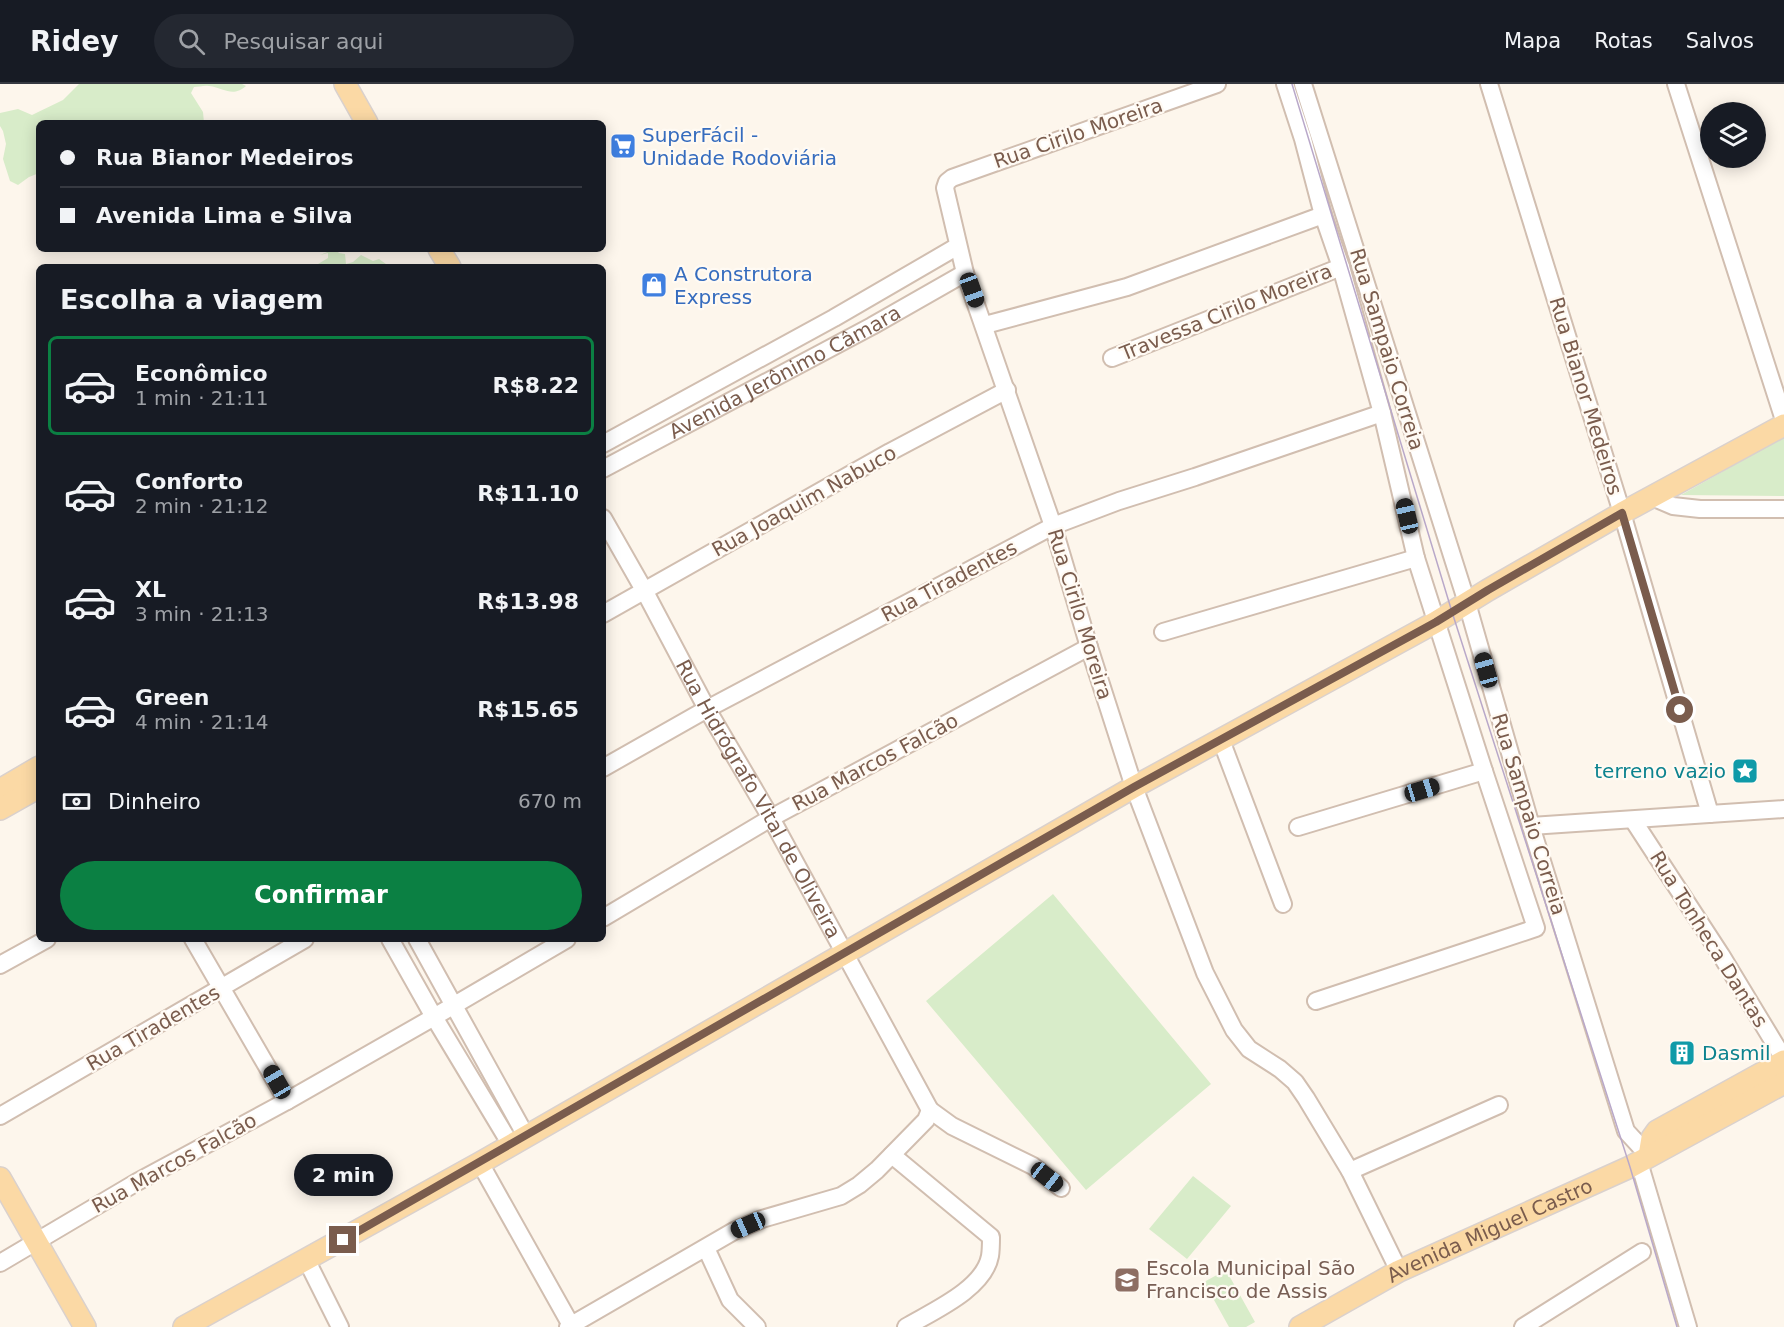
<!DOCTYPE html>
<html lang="pt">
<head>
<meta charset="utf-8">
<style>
	body { margin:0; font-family:"DejaVu Sans",sans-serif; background:#242831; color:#f1f3f6; height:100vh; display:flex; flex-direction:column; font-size:22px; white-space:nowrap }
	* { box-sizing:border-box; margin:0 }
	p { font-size:20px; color:#9ea1a6 }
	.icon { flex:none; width:33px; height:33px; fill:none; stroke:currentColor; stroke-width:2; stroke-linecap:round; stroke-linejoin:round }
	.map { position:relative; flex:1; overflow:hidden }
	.panel { position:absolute; left:36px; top:180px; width:570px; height:678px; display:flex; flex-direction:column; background:#171b24; border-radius:9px; box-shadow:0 3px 15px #0003 }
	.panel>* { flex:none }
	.top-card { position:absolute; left:36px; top:36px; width:570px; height:132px; border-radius:9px; box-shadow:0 3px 15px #0003; display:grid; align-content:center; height:132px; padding:0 24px; background:#171b24 }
	.tools { position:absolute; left:1700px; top:18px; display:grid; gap:12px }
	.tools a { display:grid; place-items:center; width:66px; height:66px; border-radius:50%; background:#171b24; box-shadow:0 3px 15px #0003; font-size:30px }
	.end { position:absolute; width:27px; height:27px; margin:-14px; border:8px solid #7a5c4d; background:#fff; box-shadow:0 0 0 3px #fff }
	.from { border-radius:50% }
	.bubble { position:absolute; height:42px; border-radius:21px; background:#171b24; box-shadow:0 3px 15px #0003; font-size:20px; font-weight:600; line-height:42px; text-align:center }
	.car { position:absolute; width:18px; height:36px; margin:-18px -9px; border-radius:8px; box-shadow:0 0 4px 2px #0007; background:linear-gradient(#222 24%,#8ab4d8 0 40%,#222 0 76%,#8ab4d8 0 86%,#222 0) }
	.top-card b { display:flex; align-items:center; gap:21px; height:57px; font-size:22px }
	.top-card b+b { border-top:2px solid #363941 }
	.top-card i { width:15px; height:15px; background:#f1f3f6 }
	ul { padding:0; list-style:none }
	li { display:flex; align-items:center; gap:18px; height:99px; margin:0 12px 9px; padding:0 12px; border:3px solid transparent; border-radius:9px }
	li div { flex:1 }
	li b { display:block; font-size:22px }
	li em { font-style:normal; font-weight:600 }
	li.on { border-color:#0b8043 }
	li>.icon { width:54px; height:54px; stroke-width:1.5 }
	h2 { padding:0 24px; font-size:27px; line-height:72px }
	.pay { display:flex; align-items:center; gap:15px; height:66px; padding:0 24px; font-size:22px }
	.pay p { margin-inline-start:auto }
	.button { display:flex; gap:12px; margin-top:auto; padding:12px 24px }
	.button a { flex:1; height:69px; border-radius:36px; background:#0b8043; color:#fff; font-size:24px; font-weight:600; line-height:69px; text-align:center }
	header { display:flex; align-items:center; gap:36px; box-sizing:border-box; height:84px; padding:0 30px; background:#171b24; border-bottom:2px solid #363941 }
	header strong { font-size:28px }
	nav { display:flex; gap:33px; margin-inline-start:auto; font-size:21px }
	.search { width:420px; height:54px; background:#242831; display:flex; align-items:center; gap:15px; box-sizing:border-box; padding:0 21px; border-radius:33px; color:#9ea1a6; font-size:22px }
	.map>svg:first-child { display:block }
</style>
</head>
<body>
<header>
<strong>Ridey</strong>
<div class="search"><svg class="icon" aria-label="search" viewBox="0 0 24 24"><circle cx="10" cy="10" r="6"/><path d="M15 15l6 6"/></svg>Pesquisar aqui</div>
<nav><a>Mapa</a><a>Rotas</a><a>Salvos</a></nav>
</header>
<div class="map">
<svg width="1784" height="1243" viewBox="0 0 1784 1243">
	<rect width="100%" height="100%" fill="#fdf6ec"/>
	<!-- green -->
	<path fill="#d8ecc9" d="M 79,0 L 242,0 L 246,2 C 232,14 225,4 209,2 C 204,1 199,3 194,3 L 191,9 L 203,28 L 204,39 L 39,39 L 39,89 L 29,93 L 18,101 L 10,97 L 3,75 L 6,60 L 3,47 L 0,42 L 0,29 L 18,25 L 32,31 L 63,16 Z
		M 335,165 L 339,169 L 345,170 L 346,180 L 353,178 L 361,171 L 373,177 L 379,175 L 386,180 L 387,183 L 313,183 L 328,174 L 328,169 L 320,171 Z
		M 1784,353 L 1784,412 L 1681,411 Z
		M 1053,810 L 1211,1000 L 1086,1106 L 926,917 Z
		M 1193,1092 L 1231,1122 L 1187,1175 L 1149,1145 Z
		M 1226,1186 L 1255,1238 L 1246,1243 L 1229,1243 L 1204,1198 Z"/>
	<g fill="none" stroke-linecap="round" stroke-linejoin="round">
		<defs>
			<g id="minor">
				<path d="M 1217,0 L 952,94 L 947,98 L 945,104 L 965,189 L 1053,442 L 1089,563 L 1134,703 L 1205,889 L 1234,946 L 1249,965 L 1280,985 L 1295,998 L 1306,1014 L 1350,1087 L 1399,1187"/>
				<path d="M 1285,0 L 1303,55 L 1323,131 L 1341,183 L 1382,329 L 1416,474 L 1484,687 L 1536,844 L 1316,917"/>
				<path d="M 1303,0 L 1467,519 L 1531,742 L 1626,1047 L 1649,1072"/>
				<path d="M 1489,0 L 1622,429 L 1710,730"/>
				<path d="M 1676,0 L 1784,336"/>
				<path d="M 985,241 L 1127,203 L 1323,131"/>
				<path d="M 1112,274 L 1341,183"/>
				<path d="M 603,360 L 834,234 L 958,162"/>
				<path id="s1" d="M 603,385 L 872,242 L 965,189"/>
				<path d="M 1652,413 L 1673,422 L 1700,425 L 1784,425"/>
				<path id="s2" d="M 603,434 L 644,506 L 707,625 L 771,734 L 930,1026"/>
				<path d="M 603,530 L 890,368 L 1007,306"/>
				<path d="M 1163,548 L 1416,474"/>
				<path d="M 1221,656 L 1283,820"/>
				<path d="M 603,684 L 707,625 L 1053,442 L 1119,417 L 1195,393 L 1382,329"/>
				<path d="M 1633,736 L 1721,871 L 1784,975"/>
				<path d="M 1531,742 L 1784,725"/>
				<path d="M 1298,743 L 1484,687"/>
				<path d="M 603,834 L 771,734 L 1089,563"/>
				<path d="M 193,855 L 287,1017"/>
				<path d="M 390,855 L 434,933 L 511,1061"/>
				<path d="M 417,855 L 526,1052"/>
				<path d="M 0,881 L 47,855"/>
				<path d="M 930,1026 L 952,1042 L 1033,1082 L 1061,1104"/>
				<path d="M 0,1032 L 305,855"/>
				<path d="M 892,1071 L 991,1153 C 991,1159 991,1166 990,1172 C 984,1205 933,1227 906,1243"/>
				<path d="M 1639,1078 L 1688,1243"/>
				<path d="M 480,1079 L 572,1243"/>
				<path d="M 1350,1087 L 1499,1021"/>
				<path d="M 706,1164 L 730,1216 L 757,1243"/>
				<path d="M 307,1177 L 340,1243"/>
				<path d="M 0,1179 L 137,1098 L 287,1017 L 434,933 L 567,855"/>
				<path d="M 568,1243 L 734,1147 L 762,1135 L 841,1112 L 859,1101 L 877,1086 L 926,1036 L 930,1026"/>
				<path d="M 1523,1243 L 1642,1168"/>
			</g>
			<g id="major">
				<path d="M 345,0 L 367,39"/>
				<path d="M 439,165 L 450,183"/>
				<path d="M 0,706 L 39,683"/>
				<path d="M 0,725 L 39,703"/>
				<path d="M 1649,1072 L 1652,1054 L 1657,1047 L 1784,977"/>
				<path d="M 0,1094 L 85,1243"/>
				<path d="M 184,1243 L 480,1079 L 1134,703 L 1436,538 L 1488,506 L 1622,429 L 1784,341"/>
				<path id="s3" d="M 1300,1243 L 1399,1187 L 1630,1083 L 1784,999"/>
			</g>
		</defs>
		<!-- minor casing -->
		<use href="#minor" stroke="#d1beb0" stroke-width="20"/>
		<!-- major casing -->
		<use href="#major" stroke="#dad1cd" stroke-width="24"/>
		<!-- minor -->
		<use href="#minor" stroke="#fff" stroke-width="16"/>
		<!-- major -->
		<use href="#major" stroke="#fbd9a5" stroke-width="21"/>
		<!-- tram -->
		<path stroke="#b9a8c9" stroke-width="1.5" d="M 1292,0 L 1452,528 L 1630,1083 L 1677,1243"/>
	</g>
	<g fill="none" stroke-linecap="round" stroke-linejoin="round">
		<!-- route -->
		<path stroke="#7a5c4d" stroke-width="8" d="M 343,1156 L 1134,703 L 1436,538 L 1488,506 L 1622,429 L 1680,626"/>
	</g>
	<!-- icons -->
	<defs>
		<symbol id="supermarket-square" viewBox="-11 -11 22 22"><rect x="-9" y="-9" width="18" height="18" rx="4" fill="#3f7fe0" stroke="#fffaf3"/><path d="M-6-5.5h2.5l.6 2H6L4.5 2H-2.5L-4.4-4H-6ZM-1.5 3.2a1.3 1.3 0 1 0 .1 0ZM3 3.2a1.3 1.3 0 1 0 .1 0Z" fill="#fff"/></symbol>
		<symbol id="shop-square" viewBox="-11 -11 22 22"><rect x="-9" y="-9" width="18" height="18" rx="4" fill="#3f7fe0" stroke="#fffaf3"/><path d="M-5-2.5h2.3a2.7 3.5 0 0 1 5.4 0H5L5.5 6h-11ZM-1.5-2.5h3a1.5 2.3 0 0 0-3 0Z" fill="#fff"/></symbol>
		<symbol id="sight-square" viewBox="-11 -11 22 22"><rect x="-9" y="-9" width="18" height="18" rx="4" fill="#0f9aa8" stroke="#fffaf3"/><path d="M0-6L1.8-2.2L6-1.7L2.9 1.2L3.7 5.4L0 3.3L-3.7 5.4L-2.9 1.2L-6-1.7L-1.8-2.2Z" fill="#fff"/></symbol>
		<symbol id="building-square" viewBox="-11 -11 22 22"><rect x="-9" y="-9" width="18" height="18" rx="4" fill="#0f9aa8" stroke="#fffaf3"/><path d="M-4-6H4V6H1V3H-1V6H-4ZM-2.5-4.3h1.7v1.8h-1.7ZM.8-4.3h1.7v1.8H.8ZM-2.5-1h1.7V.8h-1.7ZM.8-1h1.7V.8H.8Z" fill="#fff"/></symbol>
		<symbol id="school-square" viewBox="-11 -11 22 22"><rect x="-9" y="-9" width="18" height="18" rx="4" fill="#8d6e63" stroke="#fffaf3"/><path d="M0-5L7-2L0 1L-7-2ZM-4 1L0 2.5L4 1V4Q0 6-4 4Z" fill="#fff"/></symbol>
	</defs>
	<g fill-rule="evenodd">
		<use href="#supermarket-square" x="608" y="47" width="30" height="30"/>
		<use href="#shop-square" x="639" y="186" width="30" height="30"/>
		<use href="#sight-square" x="1730" y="672" width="30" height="30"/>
		<use href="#building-square" x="1667" y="954" width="30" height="30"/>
		<use href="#school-square" x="1112" y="1181" width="30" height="30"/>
	</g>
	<g text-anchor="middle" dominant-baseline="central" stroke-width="4.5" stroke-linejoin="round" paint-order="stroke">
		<!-- street labels -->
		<g font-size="20" fill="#7a5c4d" stroke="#fffaf3">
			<text transform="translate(1078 49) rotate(-19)">Rua Cirilo Moreira</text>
			<text transform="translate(1226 228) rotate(-22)">Travessa Cirilo Moreira</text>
			<text transform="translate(1387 265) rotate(73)">Rua Sampaio Correia</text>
			<text stroke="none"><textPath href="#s1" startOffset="206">Avenida Jerônimo Câmara</textPath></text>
			<text transform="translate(1586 312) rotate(73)">Rua Bianor Medeiros</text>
			<text transform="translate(804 417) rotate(-29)">Rua Joaquim Nabuco</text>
			<text transform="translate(949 497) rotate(-28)">Rua Tiradentes</text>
			<text transform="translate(1080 530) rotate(73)">Rua Cirilo Moreira</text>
			<text transform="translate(875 678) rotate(-28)">Rua Marcos Falcão</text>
			<text stroke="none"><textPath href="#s2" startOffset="321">Rua Hidrógrafo Vital de Oliveira</textPath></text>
			<text transform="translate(1529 730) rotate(73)">Rua Sampaio Correia</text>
			<text transform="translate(1709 855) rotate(58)">Rua Tonheca Dantas</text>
			<text transform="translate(153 944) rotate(-30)">Rua Tiradentes</text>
			<text transform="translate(174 1079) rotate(-29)">Rua Marcos Falcão</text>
			<text stroke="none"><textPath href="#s3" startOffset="213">Avenida Miguel Castro</textPath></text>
		</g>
		<!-- shop labels -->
		<g font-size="20" fill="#366cbe" stroke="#fffaf3" text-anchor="start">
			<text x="642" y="51">SuperFácil -<tspan x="642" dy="23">Unidade Rodoviária</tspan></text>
			<text x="674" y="190">A Construtora<tspan x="674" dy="23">Express</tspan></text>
		</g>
		<!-- culture labels -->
		<g font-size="20" fill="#0d838f" stroke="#fffaf3" text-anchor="end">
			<text x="1726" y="687">terreno vazio</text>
			<text x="1702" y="969" text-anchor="start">Dasmil</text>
		</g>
		<!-- education labels -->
		<g font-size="20" fill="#785e54" stroke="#fffaf3" text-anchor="start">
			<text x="1146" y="1184">Escola Municipal São<tspan x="1146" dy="23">Francisco de Assis</tspan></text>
		</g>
	</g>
</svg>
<div class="tools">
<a><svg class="icon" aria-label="layers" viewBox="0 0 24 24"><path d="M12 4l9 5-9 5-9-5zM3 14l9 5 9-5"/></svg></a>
</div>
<i class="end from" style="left:1680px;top:626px"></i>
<i class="end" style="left:343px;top:1156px"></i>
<div class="bubble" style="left:294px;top:1070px;width:99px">2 min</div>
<i class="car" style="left:972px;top:206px;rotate:160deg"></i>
<i class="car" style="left:1407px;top:432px;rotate:347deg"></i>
<i class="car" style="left:1486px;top:586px;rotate:344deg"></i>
<i class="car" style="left:1422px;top:706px;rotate:73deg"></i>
<i class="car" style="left:277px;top:998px;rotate:330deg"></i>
<i class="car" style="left:1047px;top:1093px;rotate:128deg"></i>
<i class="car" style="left:748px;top:1141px;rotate:246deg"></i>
<div class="top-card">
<b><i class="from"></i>Rua Bianor Medeiros</b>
<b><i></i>Avenida Lima e Silva</b>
</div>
<section class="panel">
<h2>Escolha a viagem</h2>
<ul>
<li class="on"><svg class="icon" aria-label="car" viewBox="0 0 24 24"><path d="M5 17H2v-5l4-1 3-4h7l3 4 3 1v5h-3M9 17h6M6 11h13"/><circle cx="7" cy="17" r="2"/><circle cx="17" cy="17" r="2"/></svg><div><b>Econômico</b><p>1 min · 21:11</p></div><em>R$8.22</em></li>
<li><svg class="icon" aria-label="car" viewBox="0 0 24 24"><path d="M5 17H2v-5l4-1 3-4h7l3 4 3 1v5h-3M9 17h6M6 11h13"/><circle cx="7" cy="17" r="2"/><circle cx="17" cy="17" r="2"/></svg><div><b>Conforto</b><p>2 min · 21:12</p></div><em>R$11.10</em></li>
<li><svg class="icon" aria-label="car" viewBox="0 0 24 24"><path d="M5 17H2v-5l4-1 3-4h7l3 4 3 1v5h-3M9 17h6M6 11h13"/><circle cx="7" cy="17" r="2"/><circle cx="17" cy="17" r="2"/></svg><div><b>XL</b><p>3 min · 21:13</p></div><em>R$13.98</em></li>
<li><svg class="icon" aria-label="car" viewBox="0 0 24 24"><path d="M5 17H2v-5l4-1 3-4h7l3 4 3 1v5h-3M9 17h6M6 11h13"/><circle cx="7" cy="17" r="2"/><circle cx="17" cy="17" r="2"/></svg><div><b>Green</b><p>4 min · 21:14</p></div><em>R$15.65</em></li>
</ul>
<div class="pay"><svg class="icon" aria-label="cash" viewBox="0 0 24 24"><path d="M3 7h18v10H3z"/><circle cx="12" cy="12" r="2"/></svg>Dinheiro<p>670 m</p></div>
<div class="button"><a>Confirmar</a></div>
</section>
</div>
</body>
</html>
